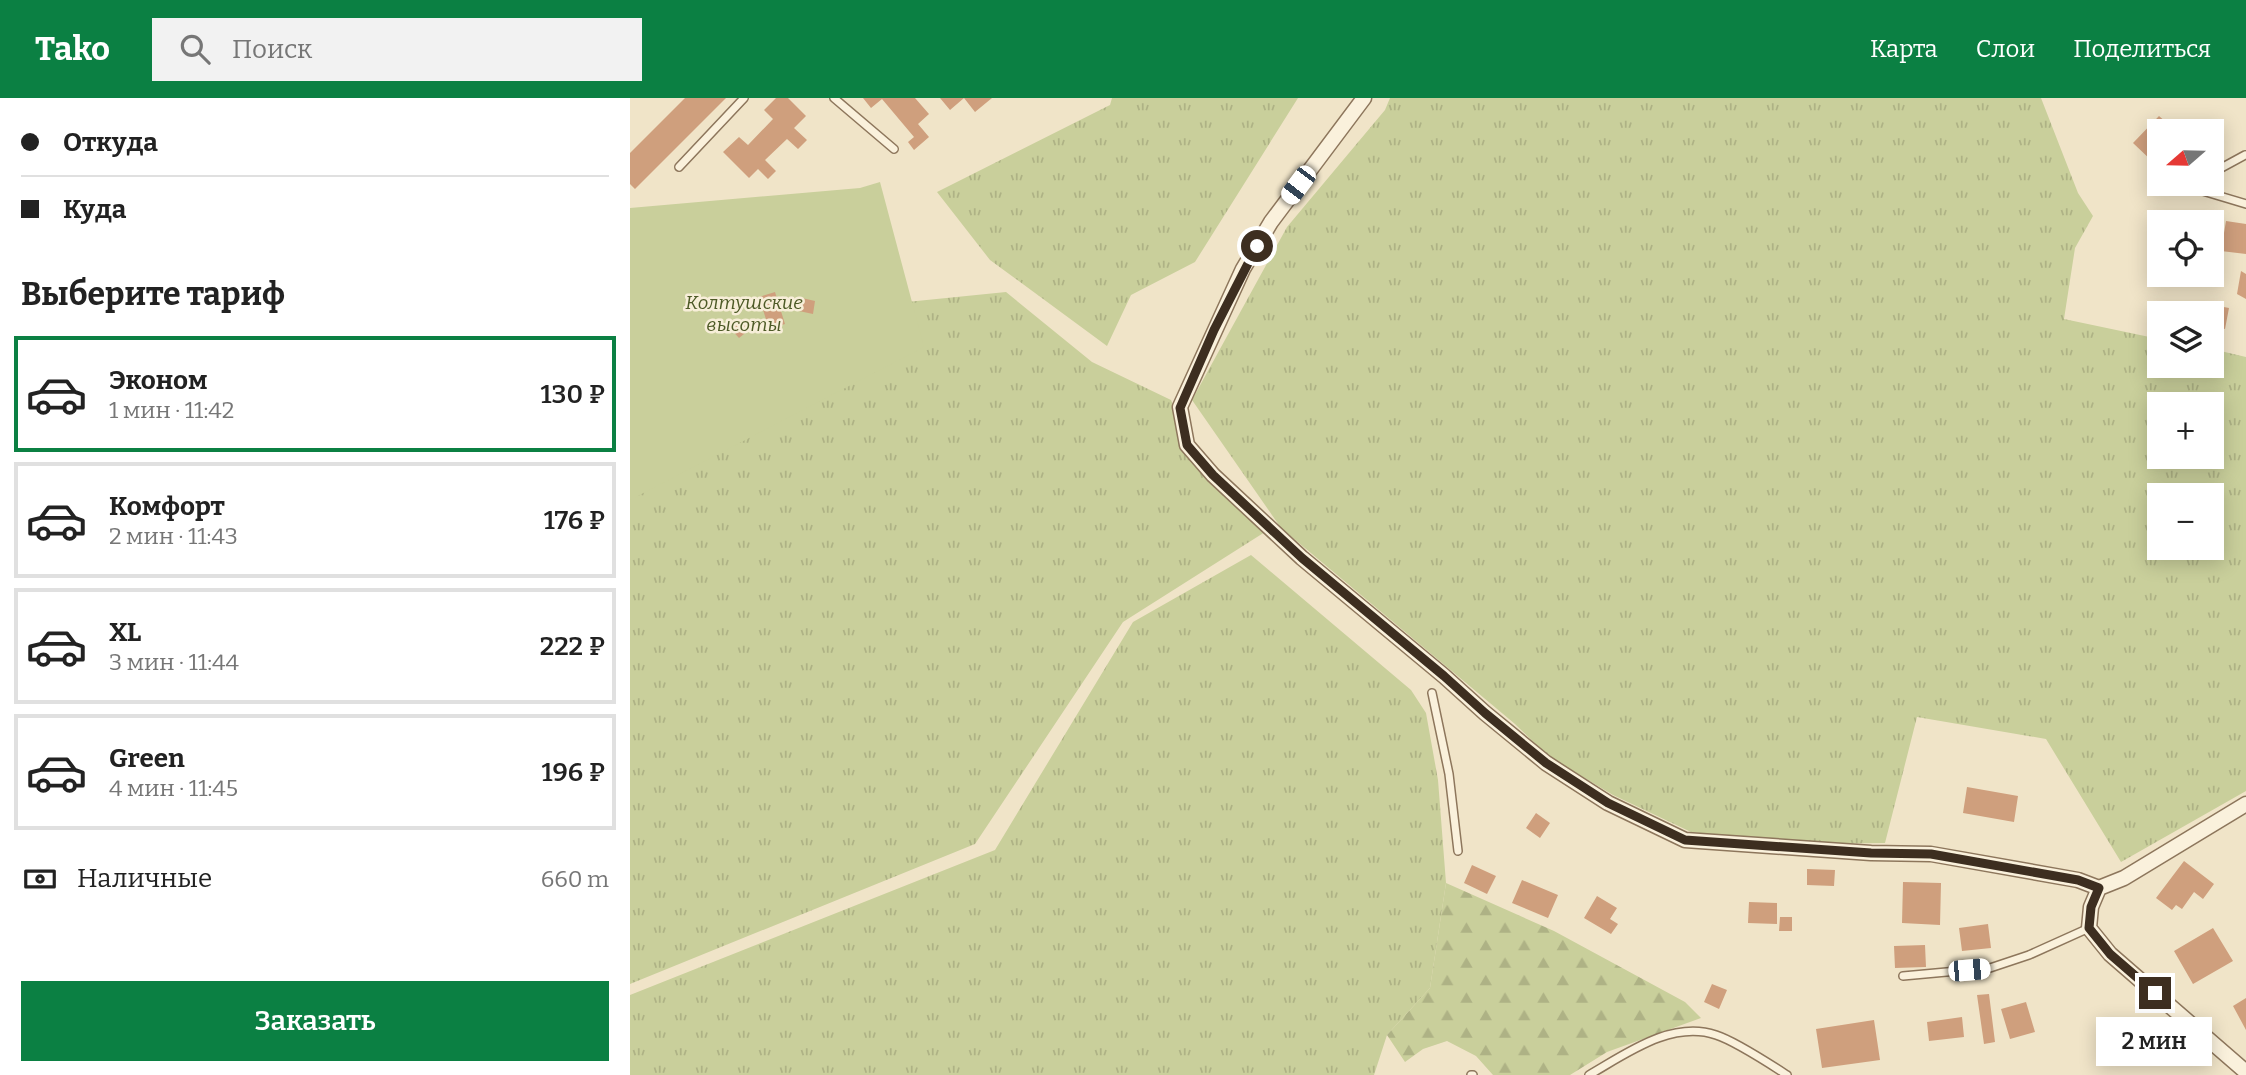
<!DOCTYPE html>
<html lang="ru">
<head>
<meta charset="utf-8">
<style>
	body { margin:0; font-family:Bitter,serif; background:#f2f2f2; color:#222; height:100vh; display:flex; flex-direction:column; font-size:26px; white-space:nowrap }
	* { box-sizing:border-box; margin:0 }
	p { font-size:23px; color:#767676 }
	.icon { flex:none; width:38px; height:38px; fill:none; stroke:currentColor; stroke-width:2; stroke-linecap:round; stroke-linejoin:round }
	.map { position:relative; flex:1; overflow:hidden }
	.details { display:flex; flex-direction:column; background:#fff; width:630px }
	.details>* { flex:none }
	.top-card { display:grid; align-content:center; height:154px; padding:0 21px; background:#fff }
	.needle { width:46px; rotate:250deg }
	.buttons { position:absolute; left:1517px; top:21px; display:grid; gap:14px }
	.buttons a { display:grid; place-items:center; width:77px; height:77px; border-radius:0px; background:#fff; box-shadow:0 4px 18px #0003; font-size:35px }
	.end { position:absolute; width:32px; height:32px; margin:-16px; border:9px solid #3d2e20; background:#fff; box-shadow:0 0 0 4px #fff }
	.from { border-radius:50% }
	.bubble { position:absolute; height:49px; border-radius:0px; background:#fff; box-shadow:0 4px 18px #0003; font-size:23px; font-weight:600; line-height:49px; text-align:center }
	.car { position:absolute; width:21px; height:42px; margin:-21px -10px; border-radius:9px; box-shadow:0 0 5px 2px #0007; background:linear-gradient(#fff 24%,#345 0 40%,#fff 0 76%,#345 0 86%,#fff 0) }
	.top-card b { display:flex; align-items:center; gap:24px; height:66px; font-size:26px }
	.top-card b+b { border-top:2px solid #e0e0e0 }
	.top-card i { width:18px; height:18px; background:#222 }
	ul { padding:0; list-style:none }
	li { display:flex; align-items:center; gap:21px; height:116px; margin:0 14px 10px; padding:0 7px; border:4px solid #e0e0e0; border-radius:0px }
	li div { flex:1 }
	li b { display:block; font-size:26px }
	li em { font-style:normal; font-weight:600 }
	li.selected { border-color:#0b8043 }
	li>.icon { width:63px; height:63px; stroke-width:1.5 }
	h2 { padding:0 21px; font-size:32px; line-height:84px }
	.pay { display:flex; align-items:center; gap:18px; height:77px; padding:0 21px; font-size:26px }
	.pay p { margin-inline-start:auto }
	.primary-button { display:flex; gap:14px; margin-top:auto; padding:14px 21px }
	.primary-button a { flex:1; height:80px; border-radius:0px; background:#0b8043; color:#fff; font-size:28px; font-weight:600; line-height:80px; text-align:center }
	header { display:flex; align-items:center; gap:42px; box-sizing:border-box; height:98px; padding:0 35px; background:#0b8043; color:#fff }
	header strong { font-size:33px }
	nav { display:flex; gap:38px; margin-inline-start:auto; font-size:24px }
	.search { width:490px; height:63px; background:#f2f2f2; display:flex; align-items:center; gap:18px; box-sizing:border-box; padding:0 24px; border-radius:0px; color:#767676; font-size:26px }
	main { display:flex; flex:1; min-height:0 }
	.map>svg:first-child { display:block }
</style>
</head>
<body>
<header>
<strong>Tako</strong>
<div class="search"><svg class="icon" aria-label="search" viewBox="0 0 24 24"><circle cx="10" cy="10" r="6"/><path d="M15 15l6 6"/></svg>Поиск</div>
<nav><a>Карта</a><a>Слои</a><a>Поделиться</a></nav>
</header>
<main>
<section class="details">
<div class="top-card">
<b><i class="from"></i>Откуда</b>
<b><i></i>Куда</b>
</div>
<h2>Выберите тариф</h2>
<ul>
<li class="selected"><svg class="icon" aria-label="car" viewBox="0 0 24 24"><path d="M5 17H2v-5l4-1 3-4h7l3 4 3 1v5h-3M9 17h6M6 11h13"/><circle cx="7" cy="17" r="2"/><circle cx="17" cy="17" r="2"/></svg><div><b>Эконом</b><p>1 мин · 11:42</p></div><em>130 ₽</em></li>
<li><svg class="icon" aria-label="car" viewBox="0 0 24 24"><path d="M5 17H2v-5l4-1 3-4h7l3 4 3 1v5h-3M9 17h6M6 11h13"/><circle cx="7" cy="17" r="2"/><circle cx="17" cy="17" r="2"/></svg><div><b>Комфорт</b><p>2 мин · 11:43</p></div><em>176 ₽</em></li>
<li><svg class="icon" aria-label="car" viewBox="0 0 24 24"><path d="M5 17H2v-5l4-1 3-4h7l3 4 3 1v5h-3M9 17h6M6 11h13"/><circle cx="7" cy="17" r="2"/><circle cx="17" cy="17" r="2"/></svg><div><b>XL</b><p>3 мин · 11:44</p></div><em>222 ₽</em></li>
<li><svg class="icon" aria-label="car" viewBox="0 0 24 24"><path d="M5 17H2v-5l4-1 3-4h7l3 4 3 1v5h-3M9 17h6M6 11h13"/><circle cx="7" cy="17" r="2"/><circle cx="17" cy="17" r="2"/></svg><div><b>Green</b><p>4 мин · 11:45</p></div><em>196 ₽</em></li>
</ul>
<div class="pay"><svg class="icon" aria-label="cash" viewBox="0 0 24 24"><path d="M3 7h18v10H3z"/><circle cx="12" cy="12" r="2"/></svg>Наличные<p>660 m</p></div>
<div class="primary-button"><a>Заказать</a></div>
</section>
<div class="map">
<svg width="1616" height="977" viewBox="0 0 1616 977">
	<defs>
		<pattern id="grass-tufts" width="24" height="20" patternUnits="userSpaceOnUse" patternTransform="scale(1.75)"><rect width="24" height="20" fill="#c9cf9b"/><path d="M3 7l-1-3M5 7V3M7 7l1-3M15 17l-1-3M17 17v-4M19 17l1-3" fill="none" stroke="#aeb285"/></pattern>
		<pattern id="forest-firs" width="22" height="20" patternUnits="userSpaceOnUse" patternTransform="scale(1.75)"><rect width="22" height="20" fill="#c9cf9b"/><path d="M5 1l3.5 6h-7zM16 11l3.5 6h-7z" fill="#aeb285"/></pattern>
	</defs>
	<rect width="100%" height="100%" fill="#f0e4c8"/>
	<!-- grass -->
	<path fill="url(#grass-tufts)" fill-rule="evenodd" d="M 482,0 L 668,0 L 565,164 L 501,197 L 477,248 L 360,162 L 307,94 L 480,7 Z
		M 760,0 L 1411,0 L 1448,95 L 1463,118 L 1445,150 L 1434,221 L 1529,241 L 1530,268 L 1582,268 L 1582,251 L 1616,259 L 1616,693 L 1491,764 L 1416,641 L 1287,619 L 1255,745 L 1175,746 L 1061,734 L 983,697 L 918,658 L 885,626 L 651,430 L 562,302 L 657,129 L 755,12 ZM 1530,306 L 1582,306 L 1582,359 L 1530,359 ZM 1530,397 L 1582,397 L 1582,450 L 1530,450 Z
		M 0,157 L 237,208 L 376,194 L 462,264 L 541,302 L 562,353 L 635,434 L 493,524 L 345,746 L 0,886 Z
		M 621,457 L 781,592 L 796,615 L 808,682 L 816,785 L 800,890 L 757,937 L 744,977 L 0,977 L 0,897 L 365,752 L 503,524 Z"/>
	<!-- forest -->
	<path fill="url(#forest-firs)" d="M 816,785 L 924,833 L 1055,904 L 1071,920 L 977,954 L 940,977 L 863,977 L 846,958 L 817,943 L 793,951 L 775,964 L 757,937 L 800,890 Z"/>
	<!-- park -->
	<path fill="#c9cf9b" d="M 250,84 L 294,249 L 0,402 L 0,110 L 230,90 Z"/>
	<!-- building -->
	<path fill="#cf9f7d" d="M 55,0 L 96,0 L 5,91 L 0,86 L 0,55 Z
		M 146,0 L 158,0 L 176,18 L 164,30 L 177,42 L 168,51 L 157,41 L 135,62 L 146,73 L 138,81 L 128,71 L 119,80 L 93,54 L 109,39 L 118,47 L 143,21 L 134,12 Z
		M 233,0 L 285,0 L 299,16 L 288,26 L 299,39 L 284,52 L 278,44 L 284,39 L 252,1 L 241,10 Z
		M 310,0 L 362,0 L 345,14 L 334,0 L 320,12 Z
		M 1529,18 L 1546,33 L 1530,33 L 1530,58 L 1523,64 L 1503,45 Z
		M 1596,123 L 1616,126 L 1616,156 L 1591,153 Z
		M 1611,173 L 1616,176 L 1616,201 L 1607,196 Z
		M 145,194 L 155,226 L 139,231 L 129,199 Z
		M 172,200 L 185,203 L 183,216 L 169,213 Z
		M 1573,205 L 1599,210 L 1595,231 L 1582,228 L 1582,215 L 1571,215 Z
		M 109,221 L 119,232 L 109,240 L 99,229 Z
		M 1337,689 L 1388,698 L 1384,724 L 1333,715 Z
		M 906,715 L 920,725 L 910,740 L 896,730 Z
		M 1554,763 L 1584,786 L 1573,801 L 1564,794 L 1552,811 L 1546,807 L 1542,812 L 1526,800 Z
		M 842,767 L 866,778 L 857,796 L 834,785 Z
		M 1177,771 L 1205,772 L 1204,788 L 1177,787 Z
		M 892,782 L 928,797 L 918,820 L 882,805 Z
		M 1273,784 L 1311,785 L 1310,827 L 1272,825 Z
		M 967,798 L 987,810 L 980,821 L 988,826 L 981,836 L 954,820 Z
		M 1119,804 L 1147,805 L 1147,826 L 1118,825 Z
		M 1150,819 L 1162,819 L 1162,833 L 1149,833 Z
		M 1358,826 L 1361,850 L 1332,853 L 1329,830 Z
		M 1583,830 L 1603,863 L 1563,886 L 1544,853 Z
		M 1295,847 L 1296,869 L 1265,870 L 1264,848 Z
		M 1082,886 L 1097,892 L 1089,911 L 1074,904 Z
		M 1359,896 L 1365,944 L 1354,946 L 1347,897 Z
		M 1616,900 L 1616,932 L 1603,908 Z
		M 1396,904 L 1405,934 L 1380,941 L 1371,911 Z
		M 1332,919 L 1334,939 L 1299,943 L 1297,924 Z
		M 1244,922 L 1250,962 L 1192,970 L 1186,931 Z"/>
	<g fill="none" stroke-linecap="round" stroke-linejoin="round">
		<defs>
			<path id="service" d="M 204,0 L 264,51
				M 49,69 L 114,0
				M 1582,75 L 1615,57
				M 1561,86 L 1556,88 L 1616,106
				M 802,595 L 819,676 L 828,753
				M 1273,878 L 1360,870 L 1399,857 L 1459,830
				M 841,977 L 843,977
				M 959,977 C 996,956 1041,922 1086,937 C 1105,943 1140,966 1157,977"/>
			<path id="minor" d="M 734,0 L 641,124 L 613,171 L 550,309 L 557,347 L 583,377 L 672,460 L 814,578 L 855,615 L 916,665 L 978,705 L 1055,742 L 1241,755 L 1301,756 L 1448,782 L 1469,790
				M 1616,706 L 1494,780 L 1469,790 L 1461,809 L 1459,830 L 1480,856 L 1616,974"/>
		</defs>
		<!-- service casing -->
		<use href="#service" stroke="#8d765c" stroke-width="10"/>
		<!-- minor casing -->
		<use href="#minor" stroke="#8d765c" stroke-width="17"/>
		<!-- service -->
		<use href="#service" stroke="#faf1dc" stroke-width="7"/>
		<!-- minor -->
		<use href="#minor" stroke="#faf1dc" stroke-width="14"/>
	</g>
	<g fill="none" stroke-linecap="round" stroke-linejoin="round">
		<!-- route -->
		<path stroke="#3d2e20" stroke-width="9" d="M 627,148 L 584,232 L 550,310 L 557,347 L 583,377 L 672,460 L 814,578 L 855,615 L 916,665 L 978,705 L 1055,742 L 1241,755 L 1301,756 L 1448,782 L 1469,790 L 1461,809 L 1459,830 L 1480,856 L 1525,895"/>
	</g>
	<g text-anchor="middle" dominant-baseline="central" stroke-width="5" stroke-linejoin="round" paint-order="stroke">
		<!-- park labels -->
		<g font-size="19" font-style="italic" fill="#4d5a26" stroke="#f7eed8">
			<text x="114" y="204">Колтушские<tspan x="114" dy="22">высоты</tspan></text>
		</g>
	</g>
</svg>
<div class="buttons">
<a><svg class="needle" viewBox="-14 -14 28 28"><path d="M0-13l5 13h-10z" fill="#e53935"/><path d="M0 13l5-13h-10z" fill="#767676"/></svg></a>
<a><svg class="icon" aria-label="locate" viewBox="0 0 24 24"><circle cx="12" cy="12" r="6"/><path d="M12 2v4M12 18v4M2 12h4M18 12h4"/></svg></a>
<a><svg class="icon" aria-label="layers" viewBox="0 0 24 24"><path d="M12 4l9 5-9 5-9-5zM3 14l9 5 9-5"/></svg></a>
<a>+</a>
<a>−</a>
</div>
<i class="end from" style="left:627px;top:148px"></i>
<i class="end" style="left:1525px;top:895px"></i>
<div class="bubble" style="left:1466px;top:919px;width:116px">2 мин</div>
<i class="car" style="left:668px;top:87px;rotate:217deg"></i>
<i class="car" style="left:1339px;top:872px;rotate:85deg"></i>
</div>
</main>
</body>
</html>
